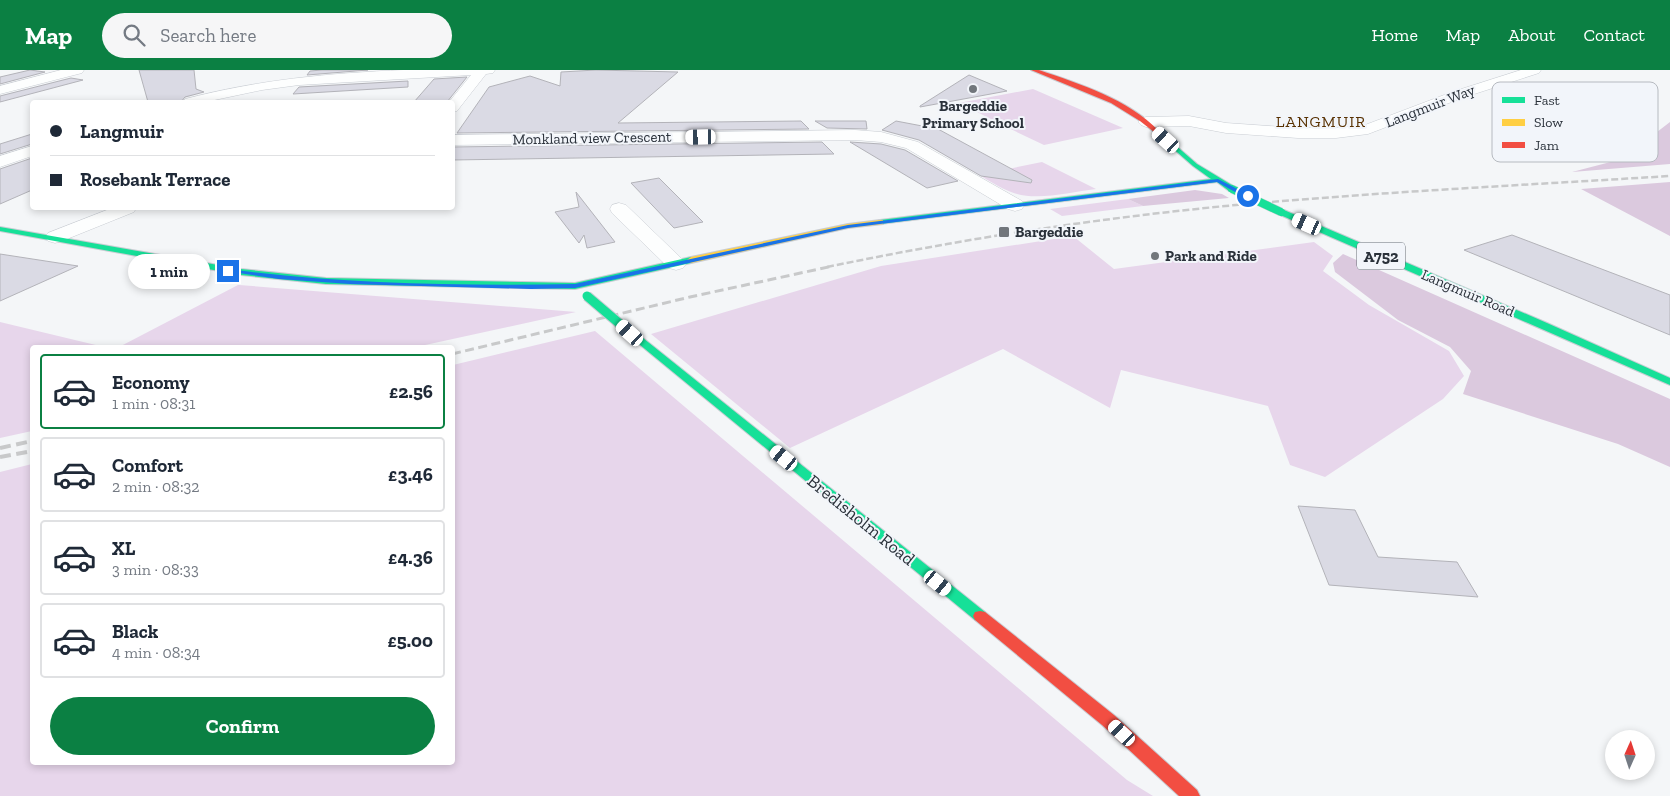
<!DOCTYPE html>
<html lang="en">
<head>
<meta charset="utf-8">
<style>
	body { margin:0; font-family:"Zilla Slab",serif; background:#f6f6f7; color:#1f2937; height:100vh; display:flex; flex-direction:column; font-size:19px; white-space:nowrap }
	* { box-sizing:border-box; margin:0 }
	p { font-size:16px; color:#747a83 }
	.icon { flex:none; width:28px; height:28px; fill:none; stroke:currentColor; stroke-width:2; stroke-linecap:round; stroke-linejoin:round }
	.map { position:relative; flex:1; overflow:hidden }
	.sheet { position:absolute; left:30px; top:275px; width:425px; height:420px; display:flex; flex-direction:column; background:#fff; border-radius:5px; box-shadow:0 2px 8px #0003 }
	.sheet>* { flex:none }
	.hud { position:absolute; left:30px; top:30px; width:425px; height:110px; border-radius:5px; box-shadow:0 2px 8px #0003; display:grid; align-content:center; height:110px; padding:0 20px; background:#fff }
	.needle { width:32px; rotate:3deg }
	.tools { position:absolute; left:1605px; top:660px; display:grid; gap:10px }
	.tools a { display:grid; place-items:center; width:50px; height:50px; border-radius:50%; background:#fff; box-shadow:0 2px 8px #0003; font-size:25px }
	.end { position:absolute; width:22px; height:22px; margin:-11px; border:6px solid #1a73e8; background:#fff; box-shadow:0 0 0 2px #fff }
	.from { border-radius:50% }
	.bubble { position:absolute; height:35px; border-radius:18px; background:#fff; box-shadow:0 2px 8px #0003; font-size:16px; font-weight:800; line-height:35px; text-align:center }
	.car { position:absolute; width:15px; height:30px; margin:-15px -8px; border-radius:6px; box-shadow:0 0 4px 1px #0007; background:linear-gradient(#fff 24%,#345 0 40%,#fff 0 76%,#345 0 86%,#fff 0) }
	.hud b { display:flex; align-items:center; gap:18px; height:48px; font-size:19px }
	.hud b+b { border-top:1px solid #e0e1e3 }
	.hud i { width:12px; height:12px; background:#1f2937 }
	ul { padding:9px 0 0; list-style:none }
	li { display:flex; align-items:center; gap:15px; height:75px; margin:0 10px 8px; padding:0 10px; border:2px solid #e0e1e3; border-radius:5px }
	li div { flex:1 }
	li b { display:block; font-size:19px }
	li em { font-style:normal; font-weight:800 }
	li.active { border-color:#0b8043 }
	li>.icon { width:45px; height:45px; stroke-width:1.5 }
	.button { display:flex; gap:10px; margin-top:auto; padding:10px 20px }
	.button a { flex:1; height:58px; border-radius:30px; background:#0b8043; color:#fff; font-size:20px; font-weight:800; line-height:58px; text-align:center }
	header { display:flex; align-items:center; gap:30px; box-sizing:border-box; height:70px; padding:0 25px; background:#0b8043; color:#fff }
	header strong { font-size:24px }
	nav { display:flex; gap:28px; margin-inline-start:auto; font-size:18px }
	.search { width:350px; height:45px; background:#f6f6f7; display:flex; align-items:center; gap:12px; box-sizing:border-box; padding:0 18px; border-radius:28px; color:#747a83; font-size:19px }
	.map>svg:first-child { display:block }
</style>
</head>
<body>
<header>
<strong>Map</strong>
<div class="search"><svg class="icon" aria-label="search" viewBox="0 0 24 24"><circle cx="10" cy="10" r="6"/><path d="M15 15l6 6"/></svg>Search here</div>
<nav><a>Home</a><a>Map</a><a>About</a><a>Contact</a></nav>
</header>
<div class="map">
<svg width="1670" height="726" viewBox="0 0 1670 726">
	<rect width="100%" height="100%" fill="#f4f6f8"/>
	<!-- green -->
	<path fill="#e7d6eb" d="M 1033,19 L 1123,58 L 1044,75 L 1000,54 L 1002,53 L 999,53 L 959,33 Z
		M 1042,92 L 1096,119 C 1069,122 1036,132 1011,122 C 1000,118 990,111 979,105 Z
		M 1128,129 L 1143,136 L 1062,146 L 1050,139 Z
		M 1073,166 L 1114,199 L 1314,172 L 1333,186 L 1323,201 L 1369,235 L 1449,281 L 1464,306 L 1443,329 L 1325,407 L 1290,395 L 1268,336 L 1121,300 L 1110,338 L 1003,279 L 790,378 L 651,264 L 881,196 Z
		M 238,215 L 239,215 L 576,242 L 416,277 L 119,277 Z
		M 0,252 L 104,277 L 32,278 L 32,361 L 0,368 Z
		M 595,261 L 1127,710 L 1153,726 L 0,726 L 0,402 L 32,394 L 32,692 L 452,692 L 453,295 Z"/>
	<!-- forest -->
	<path fill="#dbc9de" d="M 1670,52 L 1670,94 L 1572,102 L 1622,89 Z
		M 1670,112 L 1670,166 L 1581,119 Z
		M 1195,120 L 1222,124 L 1229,128 L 1143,136 L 1128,129 Z
		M 1343,184 L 1670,329 L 1670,397 L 1618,374 L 1463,324 L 1471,301 L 1450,277 L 1398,250 L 1335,202 L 1333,193 Z"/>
	<!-- building -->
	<path fill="#dadae4" stroke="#b3b3b9" d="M 30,0 L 45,2 L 0,14 L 0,7 Z
		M 139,0 L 194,0 L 196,19 L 204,22 L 185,27 L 181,32 L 148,32 Z
		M 322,0 L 368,0 L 307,5 L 310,1 Z
		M 596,0 L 678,2 L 618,53 L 801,51 L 809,59 L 457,63 L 489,17 L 530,6 L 560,16 L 561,2 Z
		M 969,5 L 1007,21 L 920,37 L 920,36 Z
		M 467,7 L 447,32 L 414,32 L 434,9 Z
		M 71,8 L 83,10 L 0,32 L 0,26 Z
		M 408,11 L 408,17 L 293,24 L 299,17 Z
		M 815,51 L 866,51 L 867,59 L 827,58 Z
		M 896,51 L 938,59 L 1032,110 L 1031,113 L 981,106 L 919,70 L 882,60 Z
		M 32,64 L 32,74 L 0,84 L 0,74 Z
		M 822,72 L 834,84 L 452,90 L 452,77 Z
		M 850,72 L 881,74 L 905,80 L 958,111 L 927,118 Z
		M 32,88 L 32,120 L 0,134 L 0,99 Z
		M 659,108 L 703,152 L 674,158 L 631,113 Z
		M 576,122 L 615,172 L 587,178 L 584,165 L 579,173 L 555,142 L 579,137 Z
		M 1512,165 L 1670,225 L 1670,265 L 1464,180 Z
		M 0,184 L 78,196 L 0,231 Z
		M 1298,436 L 1355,440 L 1378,487 L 1457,492 L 1478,527 L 1329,515 Z"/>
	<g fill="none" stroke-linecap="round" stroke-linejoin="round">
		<defs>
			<path id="street" d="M 61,0 L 84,0 L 82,3 L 0,24 L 0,16 Z
				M 404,0 L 495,0 L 493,3 L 486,4 L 457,41 L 452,42 L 452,32 L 449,32 L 471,5 L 299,15 L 262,20 L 205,32 L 183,32 L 185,29 C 257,10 330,3 404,0 Z
				M 1521,0 L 1541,0 L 1539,3 L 1462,28 L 1368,64 L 1336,68 L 1298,68 L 1226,63 L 1189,56 L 1146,57 L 1141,55 L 1138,52 L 1141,49 L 1146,47 L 1189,46 L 1226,53 L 1298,58 L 1336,58 L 1365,55 L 1452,22 Z
				M 855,60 L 881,62 L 918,72 L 1022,131 L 1024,135 L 1022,139 L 1015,141 L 1008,139 L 906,78 L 881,72 L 855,70 L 452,75 L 452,65 Z
				M 32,76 L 32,86 L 0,97 L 0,86 Z
				M 619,133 L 626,135 L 683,190 L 686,194 L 683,198 L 676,200 L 669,198 L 612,143 L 610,139 L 612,135 Z
				M 112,138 L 136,138 L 134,142 L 62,171 L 55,173 L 48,171 L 45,167 L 48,163 Z"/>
			<path id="fast" d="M 1154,60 L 1158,60 L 1197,94 L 1235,117 L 1235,121 L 1229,121 L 1217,112 L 880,154 L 876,152 L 880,150 L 1211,109 L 1193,96 L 1154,62 Z
				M 1278,140 L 1284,140 L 1547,253 L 1670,308 L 1670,315 L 1278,144 Z
				M 0,157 L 241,199 L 326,208 L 575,213 L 691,187 L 695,190 L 691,193 L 575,219 L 326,214 L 241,205 L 0,161 Z
				M 620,251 L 623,252 L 985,542 L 987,546 L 985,550 L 980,551 L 975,550 L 617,256 L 615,254 Z"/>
			<path id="slow" d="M 880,150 L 883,150 L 883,154 L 848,158 L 691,193 L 687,190 L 691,187 L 848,154 Z"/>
			<path id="jam" d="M 1031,0 L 1039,0 C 1080,14 1128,29 1159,61 L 1154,62 L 1140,51 L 1111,33 Z
				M 980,541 L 985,542 L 1114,645 L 1197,720 L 1200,726 L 1179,726 L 1102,655 L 975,550 L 973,546 L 975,542 Z"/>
		</defs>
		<!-- street casing -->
		<use href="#street" stroke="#c9cdd3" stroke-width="1"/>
		<!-- fast casing -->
		<use href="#fast" stroke="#c9cdd3" stroke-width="2"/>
		<!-- slow casing -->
		<use href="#slow" stroke="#c9cdd3" stroke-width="2"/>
		<!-- jam casing -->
		<use href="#jam" stroke="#c9cdd3" stroke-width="2"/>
		<!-- street -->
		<use href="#street" fill="#fdfefe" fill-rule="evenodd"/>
		<!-- fast -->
		<use href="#fast" fill="#16e098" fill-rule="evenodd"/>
		<!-- slow -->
		<use href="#slow" fill="#ffcf43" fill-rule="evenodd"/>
		<!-- jam -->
		<use href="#jam" fill="#f24e42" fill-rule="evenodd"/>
		<!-- rail-far2 -->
		<path stroke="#c8c9ca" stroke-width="2.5" stroke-dasharray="7 3" stroke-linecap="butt" d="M 827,197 C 962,169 1098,148 1236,135 C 1380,122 1525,115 1670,106"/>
		<!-- rail-far1 -->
		<path stroke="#c8c9ca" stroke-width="3" stroke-dasharray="9 4.5" stroke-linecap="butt" d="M 452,284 L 690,227 L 833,196"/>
		<!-- rail -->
		<path stroke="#c8c9ca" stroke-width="4" stroke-dasharray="11 5.5" stroke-linecap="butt" d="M 0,378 L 32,371
			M 0,387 L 32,381"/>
		<defs>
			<path id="fast-bridge-far1" d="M 1232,119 L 1281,142"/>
			<path id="fast-bridge" d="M 587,226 L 620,254"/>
		</defs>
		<!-- fast-bridge-far1 casing -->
		<use href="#fast-bridge-far1" stroke="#c9cdd3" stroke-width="9" stroke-linecap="butt"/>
		<!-- fast-bridge casing -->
		<use href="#fast-bridge" stroke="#c9cdd3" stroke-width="11" stroke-linecap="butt"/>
		<!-- fast-bridge-far1 -->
		<use href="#fast-bridge-far1" stroke="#16e098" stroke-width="8"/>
		<!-- fast-bridge -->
		<use href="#fast-bridge" stroke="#16e098" stroke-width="9"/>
	</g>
	<!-- route -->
	<path fill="#1a73e8" d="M 1218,109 L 1251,126 L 1246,128 L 1217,112 L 848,158 L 575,218 L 531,219 L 350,214 L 279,209 L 225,201 L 228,199 C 342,214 460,216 575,214 L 848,155 Z"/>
	<!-- markers -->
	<g fill="#71767c" stroke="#f2f5fa" stroke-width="2">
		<circle cx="973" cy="19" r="5"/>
		<rect x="998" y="156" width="12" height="12" rx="2.5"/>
		<circle cx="1155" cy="186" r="5"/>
	</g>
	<g text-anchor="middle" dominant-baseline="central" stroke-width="4" stroke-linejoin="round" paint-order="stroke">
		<!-- far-poi labels -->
		<g font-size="15" font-weight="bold" fill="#2a313a" stroke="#f2f5fa" text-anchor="start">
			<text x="973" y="36" text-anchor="middle">Bargeddie<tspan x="973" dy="17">Primary School</tspan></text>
			<text x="1015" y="162">Bargeddie</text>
			<text x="1165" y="186">Park and Ride</text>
		</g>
		<!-- far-street labels -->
		<g font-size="15" fill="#2a313a" stroke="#f2f5fa">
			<text transform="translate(1430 36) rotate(-21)">Langmuir Way</text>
			<text transform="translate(592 68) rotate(-1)">Monkland view Crescent</text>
			<text transform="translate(1468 223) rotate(23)">Langmuir Road</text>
		</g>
		<!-- far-neighbourhood labels -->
		<g font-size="16" letter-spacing="1" fill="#583101" stroke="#f2f5fa">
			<text x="1321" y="51">LANGMUIR</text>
		</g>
		<!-- shield labels -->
		<rect fill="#f2f5fa" stroke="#666c74" stroke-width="1" x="1357" y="172.5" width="48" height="27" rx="4"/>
		<g font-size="16" font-weight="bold" fill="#2a313a">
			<text x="1381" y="186">A752</text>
		</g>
		<!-- street labels -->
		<g font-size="18" fill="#2a313a" stroke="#f2f5fa">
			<text transform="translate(861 450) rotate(39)">Bredisholm Road</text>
		</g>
	</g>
	<!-- legend -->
	<rect x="1492" y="12" width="166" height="80" rx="8" fill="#f2f5fa" stroke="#b6bac0" stroke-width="1"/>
	<rect x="1502" y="27" width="23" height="6" fill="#16e098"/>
	<rect x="1502" y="49" width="23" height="7" fill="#ffcf43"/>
	<rect x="1502" y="72" width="23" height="6" fill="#f24e42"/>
	<g font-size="14" fill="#2a313a">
		<text x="1534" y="35">Fast</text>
		<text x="1534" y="57">Slow</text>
		<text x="1534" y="80">Jam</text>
	</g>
</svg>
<div class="tools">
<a><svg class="needle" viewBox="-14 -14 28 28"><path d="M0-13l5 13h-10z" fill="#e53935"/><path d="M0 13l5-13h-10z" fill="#747a83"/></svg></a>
</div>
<i class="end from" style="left:1248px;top:126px"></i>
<i class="end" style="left:228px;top:201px"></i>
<div class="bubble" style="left:128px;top:184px;width:82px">1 min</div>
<i class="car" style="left:701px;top:67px;rotate:269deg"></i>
<i class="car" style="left:1166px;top:70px;rotate:312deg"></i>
<i class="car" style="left:1307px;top:154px;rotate:294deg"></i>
<i class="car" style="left:630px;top:263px;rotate:312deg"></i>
<i class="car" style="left:784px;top:388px;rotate:309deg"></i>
<i class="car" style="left:938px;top:513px;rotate:129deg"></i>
<i class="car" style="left:1122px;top:663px;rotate:313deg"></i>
<div class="hud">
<b><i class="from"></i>Langmuir</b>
<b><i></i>Rosebank Terrace</b>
</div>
<section class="sheet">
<ul>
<li class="active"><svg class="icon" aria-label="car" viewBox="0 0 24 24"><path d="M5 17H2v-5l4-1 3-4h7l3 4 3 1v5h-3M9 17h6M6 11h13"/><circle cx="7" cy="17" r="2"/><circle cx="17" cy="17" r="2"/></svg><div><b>Economy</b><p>1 min · 08:31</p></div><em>£2.56</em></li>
<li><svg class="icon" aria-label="car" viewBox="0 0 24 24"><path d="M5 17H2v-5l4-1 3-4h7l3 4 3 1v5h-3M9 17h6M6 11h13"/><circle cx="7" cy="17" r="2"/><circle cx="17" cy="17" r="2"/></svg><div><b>Comfort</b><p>2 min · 08:32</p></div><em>£3.46</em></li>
<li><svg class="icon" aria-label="car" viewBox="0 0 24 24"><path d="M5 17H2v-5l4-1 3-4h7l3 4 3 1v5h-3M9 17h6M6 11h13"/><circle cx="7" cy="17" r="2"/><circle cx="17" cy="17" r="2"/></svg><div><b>XL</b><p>3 min · 08:33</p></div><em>£4.36</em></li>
<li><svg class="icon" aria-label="car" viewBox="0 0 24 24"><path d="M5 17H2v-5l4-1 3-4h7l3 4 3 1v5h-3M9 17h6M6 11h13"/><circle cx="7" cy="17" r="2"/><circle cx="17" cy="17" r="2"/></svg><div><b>Black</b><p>4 min · 08:34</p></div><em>£5.00</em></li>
</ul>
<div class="button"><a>Confirm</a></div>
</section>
</div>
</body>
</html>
